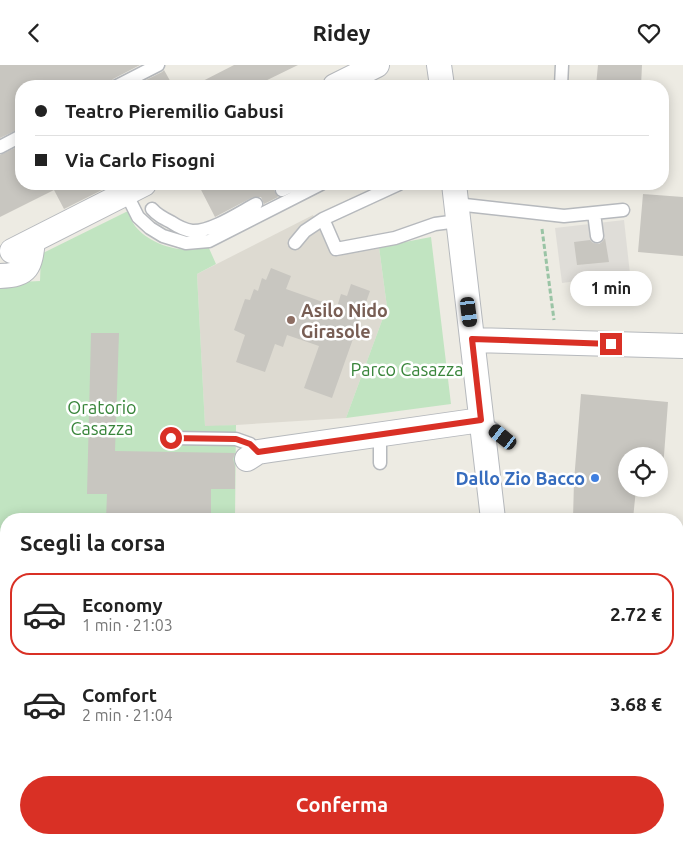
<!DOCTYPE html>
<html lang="it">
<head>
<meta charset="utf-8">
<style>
	body { margin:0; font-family:Ubuntu,sans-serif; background:#f6f6f6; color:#222; height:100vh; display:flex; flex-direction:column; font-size:19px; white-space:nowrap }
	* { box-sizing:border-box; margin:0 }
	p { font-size:16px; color:#767676 }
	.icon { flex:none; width:28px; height:28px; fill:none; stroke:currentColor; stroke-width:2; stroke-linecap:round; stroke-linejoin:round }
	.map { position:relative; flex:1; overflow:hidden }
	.drawer { position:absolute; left:0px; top:448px; width:684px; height:331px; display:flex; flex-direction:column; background:#fff; border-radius:20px 20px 0 0; box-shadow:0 2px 12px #0003 }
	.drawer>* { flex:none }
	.guide { position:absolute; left:15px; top:15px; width:654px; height:110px; border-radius:20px; box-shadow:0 2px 12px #0003; display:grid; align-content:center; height:110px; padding:0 20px; background:#fff }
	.controls { position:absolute; left:618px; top:382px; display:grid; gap:10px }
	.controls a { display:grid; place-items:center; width:50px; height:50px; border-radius:50%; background:#fff; box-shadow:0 2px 12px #0003; font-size:25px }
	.end { position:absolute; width:22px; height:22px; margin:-11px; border:6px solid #d93025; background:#fff; box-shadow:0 0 0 2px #fff }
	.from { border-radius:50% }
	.bubble { position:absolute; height:35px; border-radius:18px; background:#fff; box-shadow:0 2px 12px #0003; font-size:16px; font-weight:700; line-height:35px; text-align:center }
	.car { position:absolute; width:15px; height:30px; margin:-15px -8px; border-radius:6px; box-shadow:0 0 4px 1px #0007; background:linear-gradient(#222 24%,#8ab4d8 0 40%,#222 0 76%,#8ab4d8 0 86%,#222 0) }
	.guide b { display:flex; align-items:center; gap:18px; height:48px; font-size:19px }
	.guide b+b { border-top:1px solid #e0e0e0 }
	.guide i { width:12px; height:12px; background:#222 }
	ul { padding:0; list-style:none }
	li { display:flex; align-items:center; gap:15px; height:82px; margin:0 10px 8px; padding:0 10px; border:2px solid transparent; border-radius:20px }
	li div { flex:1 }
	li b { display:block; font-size:19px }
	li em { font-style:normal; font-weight:700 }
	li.current { border-color:#d93025 }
	li>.icon { width:45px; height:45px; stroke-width:1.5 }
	h2 { padding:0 20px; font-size:22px; line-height:60px }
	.button { display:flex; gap:10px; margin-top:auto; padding:10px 20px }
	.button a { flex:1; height:58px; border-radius:30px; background:#d93025; color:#fff; font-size:20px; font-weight:700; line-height:58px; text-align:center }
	header { display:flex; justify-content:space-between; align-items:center; height:65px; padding:0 20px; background:#fff; font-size:22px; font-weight:700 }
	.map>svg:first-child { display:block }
</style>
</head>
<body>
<header><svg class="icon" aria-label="back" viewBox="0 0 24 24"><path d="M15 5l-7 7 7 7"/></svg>Ridey<svg class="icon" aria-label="heart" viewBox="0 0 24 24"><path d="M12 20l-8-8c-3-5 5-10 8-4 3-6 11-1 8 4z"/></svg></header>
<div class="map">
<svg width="683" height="778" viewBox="0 0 683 778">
	<rect width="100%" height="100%" fill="#edebe3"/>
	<!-- industrial -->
	<path fill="#dfddd8" d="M 624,155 L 630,209 L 562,218 L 555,163 Z"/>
	<!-- education -->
	<path fill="#dddad1" d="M 313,150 L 331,187 L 379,182 L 387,242 L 346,353 L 205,362 L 197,209 Z"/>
	<!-- green -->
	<path fill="#c1e4c1" d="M 128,146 C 130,151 132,157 135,161 C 150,180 186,191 208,181 L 216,199 L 197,209 L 205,361 L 236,360 L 235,454 L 6,454 L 6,704 L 0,704 L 0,218 L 40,216 L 41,189 Z
		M 431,172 L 451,339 L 346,353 L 387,242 L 379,182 Z
		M 18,772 L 90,773 L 100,775 L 103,778 L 17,778 Z"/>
	<!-- building -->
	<path fill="#c8c6c0" d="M 0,0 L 140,0 L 113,14 L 109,21 L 21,21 L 21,63 L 0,73 Z
		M 234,0 L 298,0 L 255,21 L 193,21 Z
		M 598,0 L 642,0 L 641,21 L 596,21 Z
		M 164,5 L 173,21 L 134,21 L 162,7 Z
		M 21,80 L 21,119 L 114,119 L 64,144 L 54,125 L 0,152 L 0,90 Z
		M 198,119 L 277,119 L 274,125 L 278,132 L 264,139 L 261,132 L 253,132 L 215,152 Z
		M 643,129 L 683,132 L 683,191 L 638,187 Z
		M 605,173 L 609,197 L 577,200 L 574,177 L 590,175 L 593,178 L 599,179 L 602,177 Z
		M 271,203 L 291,211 L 286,224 L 337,242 L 341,229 L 347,231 L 351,219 L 370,226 L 332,333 L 304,323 L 319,281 L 287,270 L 283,282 L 275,279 L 265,307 L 236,297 L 245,270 L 234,265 L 245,234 L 250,235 L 254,224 L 258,226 L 262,213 L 266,215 Z
		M 91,268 L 119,268 L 115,386 L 235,388 L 233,394 L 235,401 L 235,424 L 211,424 L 211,454 L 106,454 L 107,429 L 87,429 Z
		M 581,329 L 668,337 L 662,417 L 659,417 L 659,391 L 626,391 L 626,424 L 636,424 L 633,454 L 573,454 L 574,416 Z"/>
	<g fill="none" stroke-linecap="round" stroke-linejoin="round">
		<defs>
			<path id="lane" d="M 117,21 L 158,0
				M 561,21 L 562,0
				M 0,82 L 21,71
				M 399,119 L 323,154 L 336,184 L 395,173 L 435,159 L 458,156
				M 282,125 L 295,119
				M 126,128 L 138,152 L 150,163 L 163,171 L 186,178 L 209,176 L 321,119
				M 456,139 L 564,151 L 623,145
				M 152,144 C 157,150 163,153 171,157 C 177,161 185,165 192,166 C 211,167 239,148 256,139
				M 594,148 L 597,171
				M 295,178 L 305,166 L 323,154
				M 481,355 L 503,372
				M 171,373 L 236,374 L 250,379 L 258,387
				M 380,398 L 380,369"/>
			<path id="street" d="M 439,0 L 442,21
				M 335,21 L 377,0
				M 454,119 L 493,454
				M 12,186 L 144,119
				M 0,211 C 29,210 30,201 33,176
				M 472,275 L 683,281
				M 247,394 L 258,387 L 271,385 L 481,355
				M 678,622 L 683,622
				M 0,711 L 6,711
				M 0,749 L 6,749
				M 531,772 L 532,778
				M 149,778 L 149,772"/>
		</defs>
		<!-- lane casing -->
		<use href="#lane" stroke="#b6b9bd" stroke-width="15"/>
		<!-- street casing -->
		<use href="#street" stroke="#b6b9bd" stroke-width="26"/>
		<!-- path -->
		<path stroke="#9ac4a5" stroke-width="3" stroke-dasharray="5 2.5" stroke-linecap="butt" d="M 542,164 L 554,255"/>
		<!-- lane -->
		<use href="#lane" stroke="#fff" stroke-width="12"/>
		<!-- street -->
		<use href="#street" stroke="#fff" stroke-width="24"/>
	</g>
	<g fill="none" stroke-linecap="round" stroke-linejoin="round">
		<!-- route -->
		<path stroke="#d93025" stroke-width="6" d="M 171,373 L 236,374 L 250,379 L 258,387 L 481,355 L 472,274 L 611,279"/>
	</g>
	<!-- markers -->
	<circle fill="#8d6e63" stroke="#fff" stroke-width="2" cx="291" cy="255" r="5"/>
	<circle fill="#3f7fe0" stroke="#fff" stroke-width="2" cx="595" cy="413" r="5"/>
	<g text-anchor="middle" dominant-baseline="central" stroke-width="5" stroke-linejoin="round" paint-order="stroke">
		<!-- education labels -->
		<g font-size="18" font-weight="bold" fill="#785e54" stroke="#fff" text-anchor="start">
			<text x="301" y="245">Asilo Nido<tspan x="301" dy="21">Girasole</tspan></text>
		</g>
		<!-- park labels -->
		<g font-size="18" fill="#39853b" stroke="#fff">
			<text x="407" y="304">Parco Casazza</text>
			<text x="102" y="342">Oratorio<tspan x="102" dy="21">Casazza</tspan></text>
		</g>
		<!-- shop labels -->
		<g font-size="18" font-weight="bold" fill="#366cbe" stroke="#fff" text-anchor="end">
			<text x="585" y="413">Dallo Zio Bacco</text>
		</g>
	</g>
</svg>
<div class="controls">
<a><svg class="icon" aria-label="locate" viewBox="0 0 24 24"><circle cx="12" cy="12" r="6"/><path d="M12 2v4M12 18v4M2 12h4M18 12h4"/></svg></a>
</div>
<i class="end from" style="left:171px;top:373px"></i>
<i class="end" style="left:611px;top:279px"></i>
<div class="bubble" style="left:570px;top:206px;width:82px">1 min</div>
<i class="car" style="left:469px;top:247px;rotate:173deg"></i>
<i class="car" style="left:503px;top:372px;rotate:308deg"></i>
<div class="guide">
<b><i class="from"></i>Teatro Pieremilio Gabusi</b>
<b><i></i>Via Carlo Fisogni</b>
</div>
<section class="drawer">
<h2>Scegli la corsa</h2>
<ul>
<li class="current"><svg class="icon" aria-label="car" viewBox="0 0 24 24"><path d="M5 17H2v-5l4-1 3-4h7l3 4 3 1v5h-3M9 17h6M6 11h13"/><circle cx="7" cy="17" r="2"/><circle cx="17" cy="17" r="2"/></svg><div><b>Economy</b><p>1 min · 21:03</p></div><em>2.72 €</em></li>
<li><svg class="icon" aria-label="car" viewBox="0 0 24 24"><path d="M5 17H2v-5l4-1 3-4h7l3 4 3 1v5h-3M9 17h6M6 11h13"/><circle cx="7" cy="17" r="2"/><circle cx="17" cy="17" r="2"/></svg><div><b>Comfort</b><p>2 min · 21:04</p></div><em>3.68 €</em></li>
</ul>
<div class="button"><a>Conferma</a></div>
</section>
</div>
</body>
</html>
